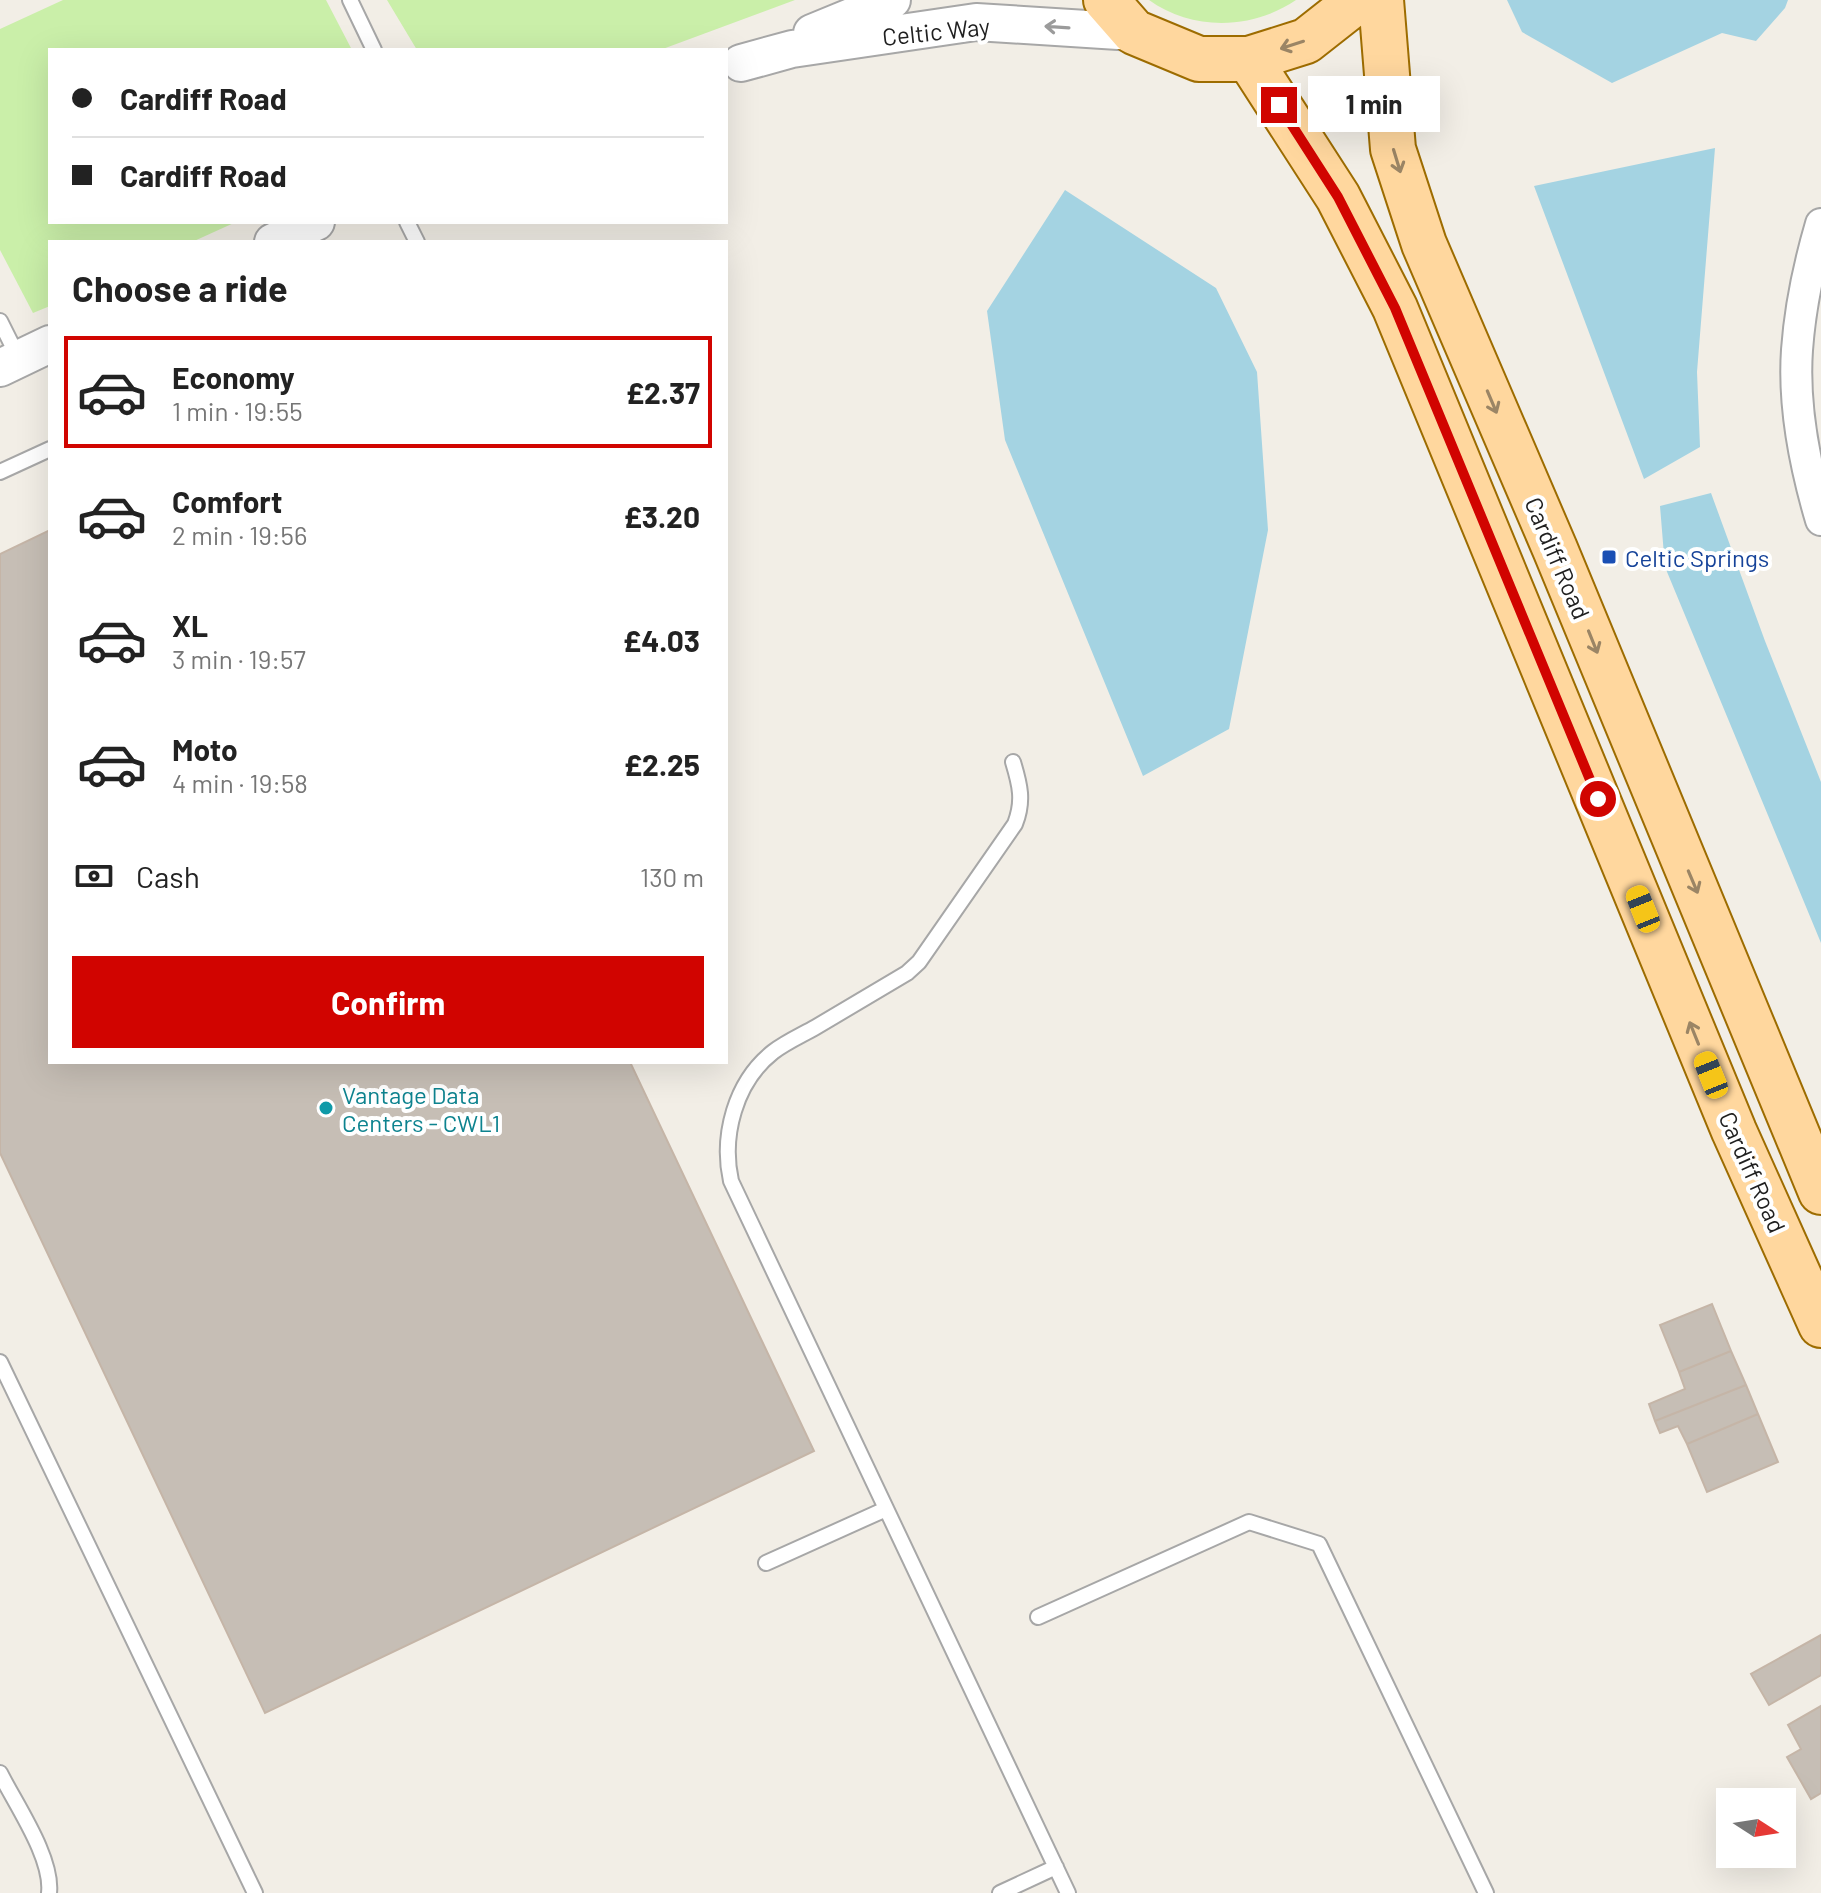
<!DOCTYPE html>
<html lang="en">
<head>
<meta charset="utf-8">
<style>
	body { margin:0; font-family:Barlow,sans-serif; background:#f6f6f6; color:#222; height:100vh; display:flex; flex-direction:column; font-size:30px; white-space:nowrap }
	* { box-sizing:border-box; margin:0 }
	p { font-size:26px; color:#767676 }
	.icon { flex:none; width:44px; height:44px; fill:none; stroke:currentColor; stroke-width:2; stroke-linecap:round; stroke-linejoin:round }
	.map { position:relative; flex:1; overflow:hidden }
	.side { position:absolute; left:48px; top:240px; width:680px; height:824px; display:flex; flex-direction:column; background:#fff; border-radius:0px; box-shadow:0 8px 32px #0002 }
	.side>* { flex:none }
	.banner { position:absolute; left:48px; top:48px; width:680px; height:176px; border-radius:0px; box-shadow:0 8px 32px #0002; display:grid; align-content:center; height:176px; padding:0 24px; background:#fff }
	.needle { width:52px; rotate:102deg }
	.controls { position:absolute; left:1716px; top:1788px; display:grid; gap:16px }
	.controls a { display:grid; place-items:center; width:80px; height:80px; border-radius:0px; background:#fff; box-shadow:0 8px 32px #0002; font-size:40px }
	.end { position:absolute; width:36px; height:36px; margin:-18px; border:10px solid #d10400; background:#fff; box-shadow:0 0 0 4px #fff }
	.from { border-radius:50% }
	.bubble { position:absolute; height:56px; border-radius:0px; background:#fff; box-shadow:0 8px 32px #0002; font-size:26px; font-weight:700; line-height:56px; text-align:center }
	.car { position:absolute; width:24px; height:48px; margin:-24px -12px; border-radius:10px; box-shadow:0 0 6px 2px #0007; background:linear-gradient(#f5c518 24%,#345 0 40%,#f5c518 0 76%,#345 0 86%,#f5c518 0) }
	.banner b { display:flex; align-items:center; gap:28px; height:76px; font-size:30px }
	.banner b+b { border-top:2px solid #e0e0e0 }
	.banner i { width:20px; height:20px; background:#222 }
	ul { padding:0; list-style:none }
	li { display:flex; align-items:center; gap:24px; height:112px; margin:0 16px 12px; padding:0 8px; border:4px solid transparent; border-radius:0px }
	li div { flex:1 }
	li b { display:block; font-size:30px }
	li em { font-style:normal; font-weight:700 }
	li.selected { border-color:#d10400 }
	li>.icon { width:72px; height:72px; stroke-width:1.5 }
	h2 { padding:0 24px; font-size:36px; line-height:96px }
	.pay { display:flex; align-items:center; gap:20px; height:88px; padding:0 24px; font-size:30px }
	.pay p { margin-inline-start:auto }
	.cta { display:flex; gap:16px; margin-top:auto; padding:16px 24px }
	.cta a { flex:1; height:92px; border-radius:0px; background:#d10400; color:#fff; font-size:32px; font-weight:700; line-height:92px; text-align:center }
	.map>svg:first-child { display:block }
</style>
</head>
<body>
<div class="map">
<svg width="1821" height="1893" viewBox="0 0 1821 1893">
	<rect width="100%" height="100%" fill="#f2eee6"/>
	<!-- grass -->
	<path fill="#caefa9" d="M 63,0 L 326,0 L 352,50 L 50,50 L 50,222 L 236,222 L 192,242 L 50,242 L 50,306 L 33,313 L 0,250 L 0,29 Z
		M 387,0 L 795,0 L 660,50 L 417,50 Z
		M 1149,0 L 1296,0 C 1252,30 1192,31 1149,0 Z"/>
	<!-- water -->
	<path fill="#a4d3e2" d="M 1507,0 L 1788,0 L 1785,8 L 1756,41 L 1722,33 L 1612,83 L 1522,32 Z
		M 1715,148 L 1697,372 L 1700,447 L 1644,479 L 1534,186 Z
		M 1065,190 L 1216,288 L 1257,372 L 1268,530 L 1229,729 L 1143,776 L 1005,440 L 987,311 Z
		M 1711,493 L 1765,641 L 1821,782 L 1821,943 L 1665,567 L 1660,506 Z"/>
	<!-- building -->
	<path fill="#c6beb5" stroke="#c5b5a7" stroke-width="2" d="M 50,530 L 50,1062 L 630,1062 L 814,1451 L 265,1713 L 0,1153 L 0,554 Z
		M 1712,1304 L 1731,1351 L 1679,1372 L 1660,1325 Z
		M 1731,1351 L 1746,1385 L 1655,1421 L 1649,1404 L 1685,1389 L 1679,1372 Z
		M 1746,1385 L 1758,1414 L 1687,1444 L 1678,1426 L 1660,1433 L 1655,1421 Z
		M 1758,1414 L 1778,1462 L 1707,1492 L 1687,1444 Z
		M 1821,1635 L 1821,1675 L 1769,1705 L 1751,1674 Z
		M 1821,1706 L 1821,1793 L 1811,1799 L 1787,1757 L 1801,1749 L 1788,1725 Z"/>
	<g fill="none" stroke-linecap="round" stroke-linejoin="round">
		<defs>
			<path id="service" d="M 350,0 L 374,50
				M 407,222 L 417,242
				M 0,321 L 19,359
				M 0,472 L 50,449
				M 1013,762 C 1020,785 1024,801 1015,824 L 919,962 L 907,973 C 877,991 846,1009 816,1027 C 802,1035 786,1042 773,1052 C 735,1082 721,1136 731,1181 L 1068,1893
				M 0,1362 L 255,1893
				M 766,1563 L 886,1509
				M 1038,1617 L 1249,1522 L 1319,1544 L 1486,1893
				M 0,1773 C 16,1805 53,1858 49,1893
				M 1000,1893 L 1056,1867"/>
			<path id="minor" d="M 1821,224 C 1809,265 1800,308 1797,350 C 1793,407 1805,466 1821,520"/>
			<path id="tertiary" d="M 812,33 L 892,0
				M 741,63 L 792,49 L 976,22 L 1134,32
				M 273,242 L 316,222
				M 0,368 L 50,344"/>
			<path id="primary" d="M 1106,0 L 1134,32 L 1199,59 L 1249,59 L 1306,41 L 1348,8 L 1353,0
				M 1381,0 L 1393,149 L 1424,244 L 1555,549 L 1821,1192
				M 1249,59 L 1338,197 L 1395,308 L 1734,1131 L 1821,1325"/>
		</defs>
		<!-- service casing -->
		<use href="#service" stroke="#a7a7a7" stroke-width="18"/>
		<!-- minor casing -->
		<use href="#minor" stroke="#a7a7a7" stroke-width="34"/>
		<!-- tertiary casing -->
		<use href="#tertiary" stroke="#a7a7a7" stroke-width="40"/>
		<!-- primary casing -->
		<use href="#primary" stroke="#9d6c00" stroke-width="48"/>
		<!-- service -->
		<use href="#service" stroke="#fff" stroke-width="14"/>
		<!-- minor -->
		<use href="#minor" stroke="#fff" stroke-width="30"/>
		<!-- tertiary -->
		<use href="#tertiary" stroke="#fff" stroke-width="36"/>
		<!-- primary -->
		<use href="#primary" stroke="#ffd79e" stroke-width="44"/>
	</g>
	<!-- one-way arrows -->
	<defs><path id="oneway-shaft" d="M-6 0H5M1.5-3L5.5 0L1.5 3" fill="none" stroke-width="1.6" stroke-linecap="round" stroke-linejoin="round" transform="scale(2)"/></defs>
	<use stroke="#9b9b9b" href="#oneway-shaft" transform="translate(1057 27) rotate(-176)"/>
	<g stroke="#9b8565">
		<use href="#oneway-shaft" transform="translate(1292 45) rotate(162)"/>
		<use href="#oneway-shaft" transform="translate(1397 161) rotate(73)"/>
		<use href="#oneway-shaft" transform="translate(1492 402) rotate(67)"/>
		<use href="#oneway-shaft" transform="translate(1593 642) rotate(68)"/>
		<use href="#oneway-shaft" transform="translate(1693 882) rotate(67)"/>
		<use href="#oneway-shaft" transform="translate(1694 1033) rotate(-112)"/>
	</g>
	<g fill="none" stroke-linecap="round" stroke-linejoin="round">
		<!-- route -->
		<path stroke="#d10400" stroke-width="10" d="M 1279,105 L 1338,197 L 1395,308 L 1598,799"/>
	</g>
	<!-- markers -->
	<rect fill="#1a4fb4" stroke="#fff" stroke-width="3" x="1601" y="549" width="16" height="16" rx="4"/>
	<circle fill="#0f9aa8" stroke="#fff" stroke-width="3" cx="326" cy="1108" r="8"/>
	<g text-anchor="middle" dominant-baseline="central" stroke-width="8" stroke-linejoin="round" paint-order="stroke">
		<!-- street labels -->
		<g font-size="24" fill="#202020" stroke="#fff">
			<text transform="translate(936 31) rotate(-6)">Celtic Way</text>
			<text transform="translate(1558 558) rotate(67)">Cardiff Road</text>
			<text transform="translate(1753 1172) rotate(66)">Cardiff Road</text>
		</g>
		<!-- transit labels -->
		<g font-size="24" fill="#164399" stroke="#fff" text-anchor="start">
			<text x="1625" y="557">Celtic Springs</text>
		</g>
		<!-- culture labels -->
		<g font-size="24" fill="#0d838f" stroke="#fff" text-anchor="start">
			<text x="342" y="1094">Vantage Data<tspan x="342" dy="28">Centers - CWL1</tspan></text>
		</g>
	</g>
</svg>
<div class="controls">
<a><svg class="needle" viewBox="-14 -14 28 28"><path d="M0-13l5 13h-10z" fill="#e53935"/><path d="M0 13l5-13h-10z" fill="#767676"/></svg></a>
</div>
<i class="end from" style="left:1598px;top:799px"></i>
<i class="end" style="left:1279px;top:105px"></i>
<div class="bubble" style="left:1308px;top:76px;width:132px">1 min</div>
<i class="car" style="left:1643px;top:909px;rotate:338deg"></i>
<i class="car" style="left:1711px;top:1075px;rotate:338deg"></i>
<div class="banner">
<b><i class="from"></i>Cardiff Road</b>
<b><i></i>Cardiff Road</b>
</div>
<section class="side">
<h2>Choose a ride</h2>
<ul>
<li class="selected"><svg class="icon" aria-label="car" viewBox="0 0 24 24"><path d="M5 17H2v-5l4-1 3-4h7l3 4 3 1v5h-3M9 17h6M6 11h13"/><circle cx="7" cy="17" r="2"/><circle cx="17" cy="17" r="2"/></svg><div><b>Economy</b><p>1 min · 19:55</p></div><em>£2.37</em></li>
<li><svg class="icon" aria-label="car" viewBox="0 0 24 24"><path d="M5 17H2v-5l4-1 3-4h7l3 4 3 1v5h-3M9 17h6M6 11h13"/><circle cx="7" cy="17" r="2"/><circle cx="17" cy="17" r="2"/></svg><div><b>Comfort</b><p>2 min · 19:56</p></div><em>£3.20</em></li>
<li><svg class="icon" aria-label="car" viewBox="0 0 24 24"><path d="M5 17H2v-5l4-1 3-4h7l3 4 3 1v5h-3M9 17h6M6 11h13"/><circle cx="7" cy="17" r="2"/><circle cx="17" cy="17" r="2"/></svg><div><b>XL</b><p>3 min · 19:57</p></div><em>£4.03</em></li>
<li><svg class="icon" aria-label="car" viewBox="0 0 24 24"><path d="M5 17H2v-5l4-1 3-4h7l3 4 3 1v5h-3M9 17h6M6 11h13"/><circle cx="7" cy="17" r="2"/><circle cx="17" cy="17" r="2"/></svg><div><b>Moto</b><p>4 min · 19:58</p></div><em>£2.25</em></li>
</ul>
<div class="pay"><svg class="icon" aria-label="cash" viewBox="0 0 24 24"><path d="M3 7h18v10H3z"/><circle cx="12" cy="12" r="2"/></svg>Cash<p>130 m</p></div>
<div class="cta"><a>Confirm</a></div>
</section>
</div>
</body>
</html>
